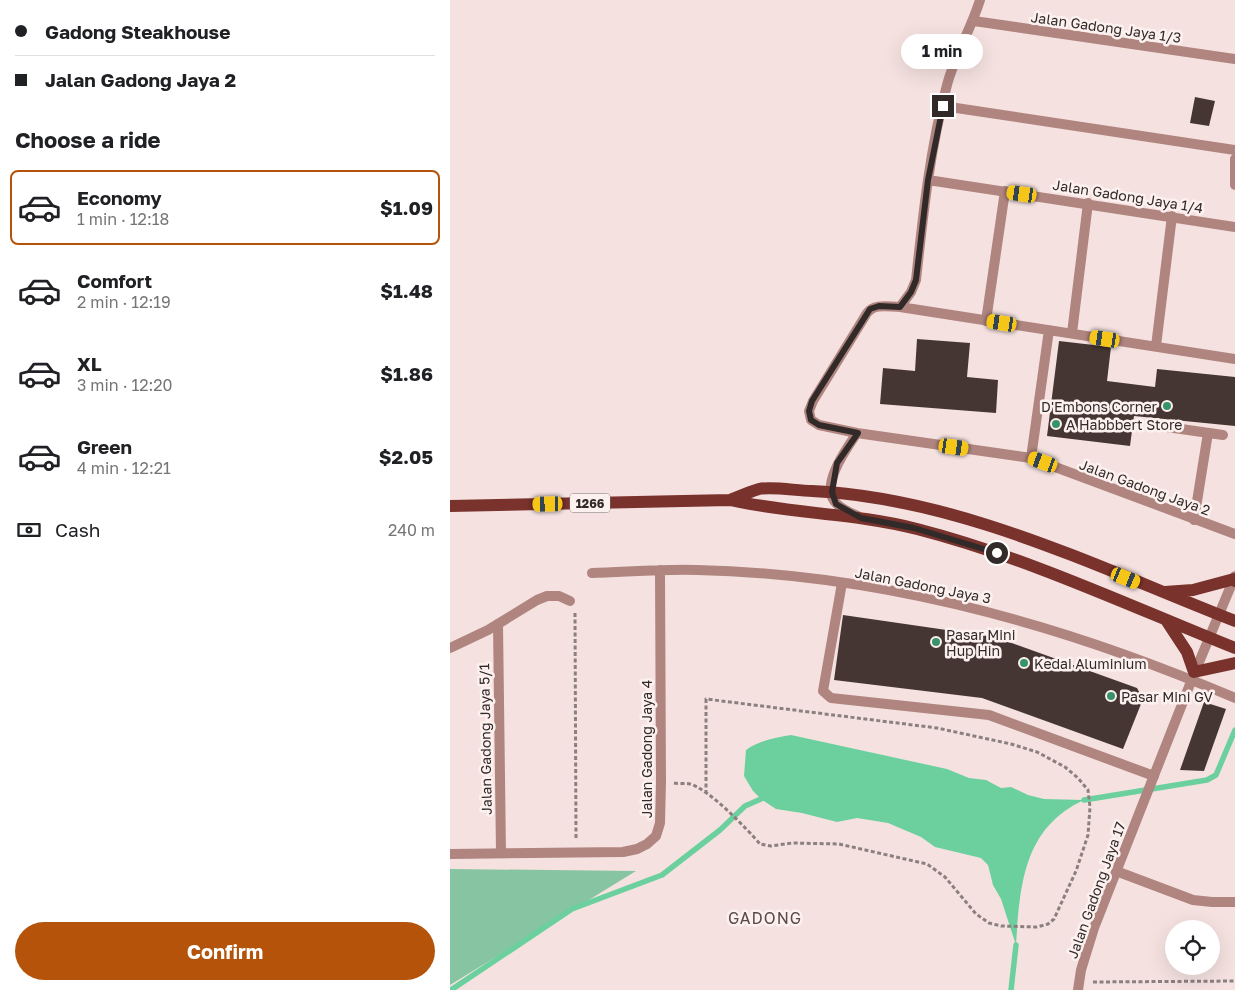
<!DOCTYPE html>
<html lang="en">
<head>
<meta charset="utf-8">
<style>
	body { margin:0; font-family:"Golos Text",sans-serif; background:#f2f2f2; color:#202124; height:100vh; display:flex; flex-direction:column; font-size:19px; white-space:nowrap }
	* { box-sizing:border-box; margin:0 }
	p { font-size:16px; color:#757577 }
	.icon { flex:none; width:28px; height:28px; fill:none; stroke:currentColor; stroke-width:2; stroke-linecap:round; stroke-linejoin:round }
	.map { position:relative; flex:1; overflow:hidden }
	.drawer { display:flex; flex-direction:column; background:#fff; width:450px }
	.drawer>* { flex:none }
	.guide { display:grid; align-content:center; height:110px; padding:0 15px; background:#fff }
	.tools { position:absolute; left:715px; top:920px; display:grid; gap:10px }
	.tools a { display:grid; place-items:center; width:55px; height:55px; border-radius:50%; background:#fff; box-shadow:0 5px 20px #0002; font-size:25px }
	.end { position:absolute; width:22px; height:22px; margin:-11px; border:6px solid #312a29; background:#fff; box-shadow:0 0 0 2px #fff }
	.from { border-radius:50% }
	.bubble { position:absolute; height:35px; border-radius:18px; background:#fff; box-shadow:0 5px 20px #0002; font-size:16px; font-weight:700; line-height:35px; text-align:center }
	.car { position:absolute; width:15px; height:30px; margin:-15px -8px; border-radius:6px; box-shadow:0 0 4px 1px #0007; background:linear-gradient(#f5c518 24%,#345 0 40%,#f5c518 0 76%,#345 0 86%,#f5c518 0) }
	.guide b { display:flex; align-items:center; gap:18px; height:48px; font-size:19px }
	.guide b+b { border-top:1px solid #e0e0e0 }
	.guide i { width:12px; height:12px; background:#202124 }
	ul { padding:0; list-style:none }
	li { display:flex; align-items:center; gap:15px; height:75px; margin:0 10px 8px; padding:0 5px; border:2px solid transparent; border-radius:8px }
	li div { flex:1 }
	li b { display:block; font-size:19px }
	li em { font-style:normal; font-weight:700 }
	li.current { border-color:#b45309 }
	li>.icon { width:45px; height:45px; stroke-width:1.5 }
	h2 { padding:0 15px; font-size:22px; line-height:60px }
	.pay { display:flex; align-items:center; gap:12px; height:55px; padding:0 15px; font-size:19px }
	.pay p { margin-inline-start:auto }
	.action { display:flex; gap:10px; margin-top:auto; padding:10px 15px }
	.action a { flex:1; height:58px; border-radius:30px; background:#b45309; color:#fff; font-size:20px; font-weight:700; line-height:58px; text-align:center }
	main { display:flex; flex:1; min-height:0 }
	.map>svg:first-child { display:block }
</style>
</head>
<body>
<main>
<section class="drawer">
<div class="guide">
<b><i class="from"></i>Gadong Steakhouse</b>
<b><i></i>Jalan Gadong Jaya 2</b>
</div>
<h2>Choose a ride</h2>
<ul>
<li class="current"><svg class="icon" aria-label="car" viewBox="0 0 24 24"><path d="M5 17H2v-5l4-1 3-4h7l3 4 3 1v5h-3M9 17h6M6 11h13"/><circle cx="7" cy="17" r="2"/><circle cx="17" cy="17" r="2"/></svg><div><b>Economy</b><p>1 min · 12:18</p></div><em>$1.09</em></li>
<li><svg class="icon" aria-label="car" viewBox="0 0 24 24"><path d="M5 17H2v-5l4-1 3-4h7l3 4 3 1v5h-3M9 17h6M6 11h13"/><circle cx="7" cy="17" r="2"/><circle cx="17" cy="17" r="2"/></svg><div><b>Comfort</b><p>2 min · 12:19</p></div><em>$1.48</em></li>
<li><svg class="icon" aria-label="car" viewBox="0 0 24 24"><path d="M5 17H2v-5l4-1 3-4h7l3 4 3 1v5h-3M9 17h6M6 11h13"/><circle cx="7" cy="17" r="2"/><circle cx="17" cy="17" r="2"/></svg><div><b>XL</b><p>3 min · 12:20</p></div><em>$1.86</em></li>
<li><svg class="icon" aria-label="car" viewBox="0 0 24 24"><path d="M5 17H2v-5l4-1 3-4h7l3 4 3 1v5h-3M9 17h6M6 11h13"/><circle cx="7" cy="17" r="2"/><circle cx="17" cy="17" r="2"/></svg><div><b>Green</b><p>4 min · 12:21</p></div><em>$2.05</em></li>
</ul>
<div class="pay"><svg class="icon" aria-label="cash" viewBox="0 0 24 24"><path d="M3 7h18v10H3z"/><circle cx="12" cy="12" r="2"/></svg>Cash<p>240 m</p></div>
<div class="action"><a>Confirm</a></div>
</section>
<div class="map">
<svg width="785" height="990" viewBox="0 0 785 990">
	<rect width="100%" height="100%" fill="#f5e2e0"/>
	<!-- green -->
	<path fill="#87c4a2" d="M 0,869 L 186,871 L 0,985 Z"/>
	<!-- water -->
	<path fill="#6bd09e" d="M 341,735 L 497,769 L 519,778 L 536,780 L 551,788 L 561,787 L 578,795 L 594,799 L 634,800 C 573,828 570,886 566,945 L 551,899 L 543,885 L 538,865 L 531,858 L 485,847 L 471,837 L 438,823 L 407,818 L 387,822 L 352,813 L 326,809 L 311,799 L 303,791 L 294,776 L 296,750 C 310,740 325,738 341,735 Z"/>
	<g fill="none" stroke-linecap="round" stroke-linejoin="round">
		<!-- stream -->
		<path stroke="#6bd09e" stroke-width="5.5" d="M 634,800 L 757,780 L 766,775 L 785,730
			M 1,990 L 122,909 L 212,875 L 270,830 L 295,806 L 311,799
			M 561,990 L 566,945"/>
	</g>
	<!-- building -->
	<path fill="#453634" d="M 745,97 L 765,101 L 759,126 L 740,123 Z
		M 467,339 L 520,343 L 517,377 L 548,380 L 546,413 L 430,404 L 433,368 L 465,371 Z
		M 609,341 L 661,347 L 657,381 L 705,387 L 707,369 L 785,377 L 785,426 L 684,416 L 680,446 L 597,436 Z
		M 393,615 L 545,637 L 687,688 L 693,699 L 673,749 L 532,698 L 384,680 Z
		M 754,702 L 776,709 L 754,771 L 730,770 Z"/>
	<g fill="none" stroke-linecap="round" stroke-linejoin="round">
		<!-- path -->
		<path stroke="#8c807e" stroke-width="3" stroke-dasharray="4 2.5" stroke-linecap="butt" d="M 125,613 L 126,839
			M 224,783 C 229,784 235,783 240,784 C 259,789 297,829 310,844 L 321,846 L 342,843 L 389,844 L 477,864 L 495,877 L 526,914 L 539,923 L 551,926 L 587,927 L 598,924 L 604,919 L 626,871 L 638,835 L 640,807 L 638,790 L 628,778 L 615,767 L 587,752 L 561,744 L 487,728 L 256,699 L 256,792
			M 643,982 L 785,981"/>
		<!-- service -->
		<path stroke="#b08580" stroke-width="10" d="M 493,106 L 785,150
			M 536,321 L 555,191
			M 706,346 L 722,216
			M 717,427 L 773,435
			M 744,520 L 758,433
			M 392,583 L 373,691 L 381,698 L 539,715 L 704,776
			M 0,648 L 38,630 L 87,600 L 97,596 L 109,596 L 120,601"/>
		<!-- minor -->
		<path stroke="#b08580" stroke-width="10" d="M 524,21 L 785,59
			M 785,159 L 785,185
			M 478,180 L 785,227
			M 450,307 L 461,292 L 466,280 C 473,215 480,148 497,85 C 505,55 521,29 530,0
			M 622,333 L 638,203
			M 785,359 L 450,307 C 438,307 425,303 417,313 L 363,401 L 359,411 L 361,420 L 369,425 L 407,433 L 581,458 L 785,534
			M 407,433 C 397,448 368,487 387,504 C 393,510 401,513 408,516
			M 581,458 L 599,330
			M 142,573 C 177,572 212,569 247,570 C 434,574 615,625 785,698
			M 48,624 L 51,853
			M 0,854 L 173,852 L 187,849 L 197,844 L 206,836 L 210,823 L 211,783 L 210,570
			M 666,871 L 743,900 L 762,902 L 785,902
			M 628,990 L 631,970 L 644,928 L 742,679 L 785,576"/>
		<!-- primary -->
		<path stroke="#7a322d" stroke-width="12" d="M 280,500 C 290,496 299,492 309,489 C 323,486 347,491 362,491 C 510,498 649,568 785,621
			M 0,506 L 280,500 C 342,514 405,513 467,529 C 576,557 680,606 785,648
			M 715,592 L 743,590 L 784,579 L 785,581
			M 716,620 L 737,652 L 744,672 L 785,663"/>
	</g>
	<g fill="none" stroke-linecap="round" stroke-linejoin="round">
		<!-- route -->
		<path stroke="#312a29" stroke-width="6" d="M 493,106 L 478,180 L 466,280 L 461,292 L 450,307 L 429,306 L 420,309 L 362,401 L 359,411 L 361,420 L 369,425 L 408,433 L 387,463 L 382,492 L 386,504 L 411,518 L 464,528 L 547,553"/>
	</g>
	<!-- markers -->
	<g fill="#399369" stroke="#fdf1f0" stroke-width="2">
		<circle cx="717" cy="406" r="5"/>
		<circle cx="606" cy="424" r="5"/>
		<circle cx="486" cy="642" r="5"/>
		<circle cx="574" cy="663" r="5"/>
		<circle cx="661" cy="696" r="5"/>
	</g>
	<g text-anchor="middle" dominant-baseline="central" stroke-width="5" stroke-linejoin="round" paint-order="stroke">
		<!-- shield labels -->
		<rect fill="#fdf1f0" stroke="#6e6665" stroke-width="1" x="120" y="493.5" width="40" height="19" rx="4"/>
		<g font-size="12" font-weight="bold" fill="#312a29">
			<text x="140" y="503">1266</text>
		</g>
		<!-- street labels -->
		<g font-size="14" fill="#312a29" stroke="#fdf1f0">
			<text transform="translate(656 27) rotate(8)">Jalan Gadong Jaya 1/3</text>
			<text transform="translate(678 196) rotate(9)">Jalan Gadong Jaya 1/4</text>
			<text transform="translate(695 487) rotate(20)">Jalan Gadong Jaya 2</text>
			<text transform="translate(473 585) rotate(11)">Jalan Gadong Jaya 3</text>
			<text transform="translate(35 739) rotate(-91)">Jalan Gadong Jaya 5/1</text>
			<text transform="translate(196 749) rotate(-90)">Jalan Gadong Jaya 4</text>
			<text transform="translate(646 890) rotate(-70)">Jalan Gadong Jaya 17</text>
		</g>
		<!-- poi labels -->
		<g font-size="14" fill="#312a29" stroke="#fdf1f0" text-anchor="start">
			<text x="707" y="406" text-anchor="end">D'Embons Corner</text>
			<text x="616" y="424">A Habbbert Store</text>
			<text x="496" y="634">Pasar Mini<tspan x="496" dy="16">Hup Hin</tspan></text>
			<text x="584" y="663">Kedai Aluminium</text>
			<text x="671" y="696">Pasar Mini GV</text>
		</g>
		<!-- quarter labels -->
		<g font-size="16" letter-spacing="1" fill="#5a4a48" stroke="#fdf1f0">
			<text x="315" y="918">GADONG</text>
		</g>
	</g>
</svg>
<div class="tools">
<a><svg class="icon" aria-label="locate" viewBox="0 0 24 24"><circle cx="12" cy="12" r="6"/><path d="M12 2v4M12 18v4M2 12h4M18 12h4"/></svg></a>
</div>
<i class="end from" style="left:547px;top:553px"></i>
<i class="end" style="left:493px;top:106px"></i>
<div class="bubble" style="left:451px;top:34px;width:82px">1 min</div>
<i class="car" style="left:572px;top:194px;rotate:278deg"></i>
<i class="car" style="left:552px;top:323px;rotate:279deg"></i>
<i class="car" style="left:655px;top:339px;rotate:279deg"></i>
<i class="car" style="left:504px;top:447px;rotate:98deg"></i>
<i class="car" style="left:593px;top:462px;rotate:290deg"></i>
<i class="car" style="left:98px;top:504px;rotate:269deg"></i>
<i class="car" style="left:676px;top:578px;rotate:112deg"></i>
</div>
</main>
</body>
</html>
